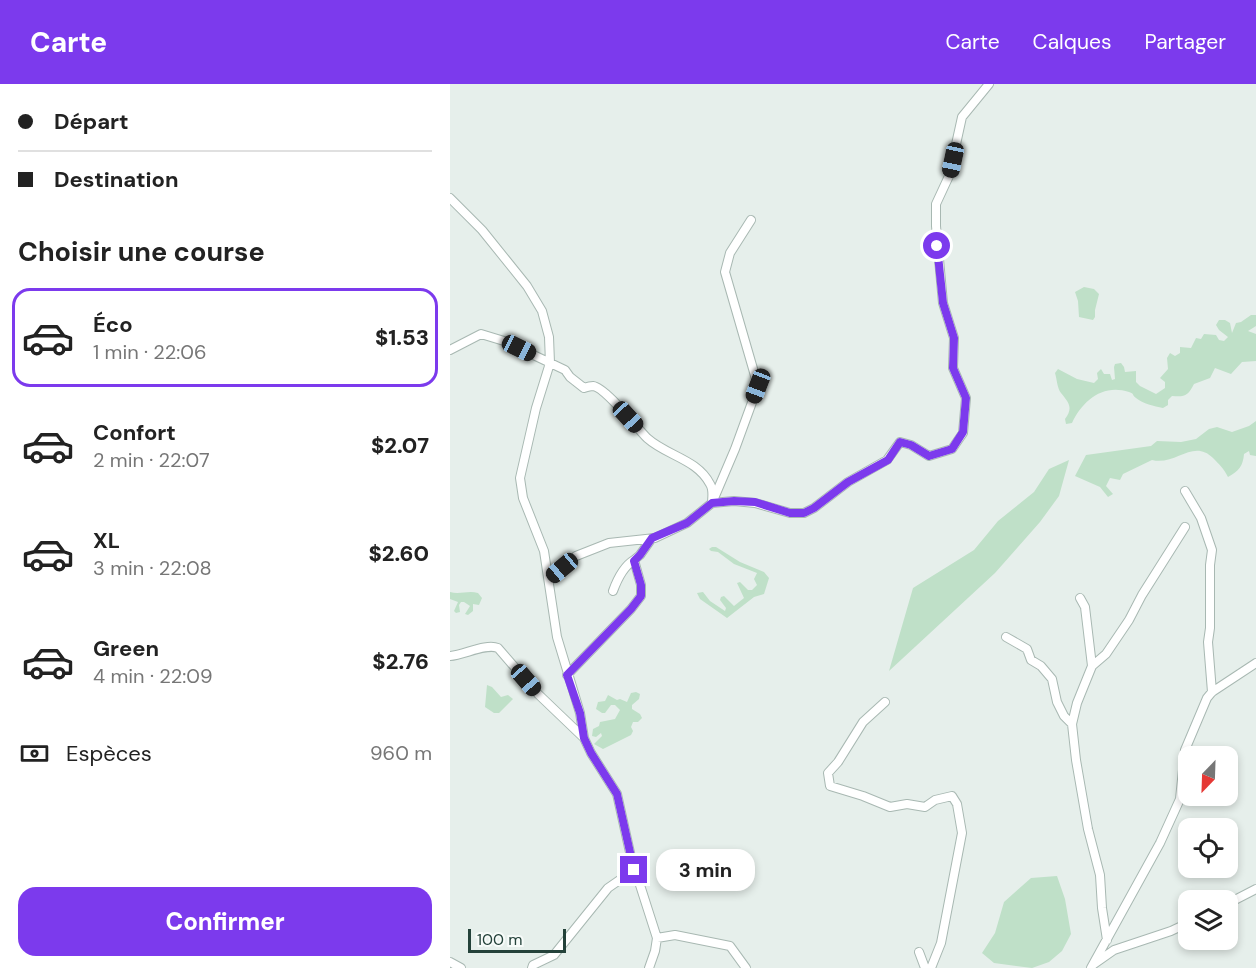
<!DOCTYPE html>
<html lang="fr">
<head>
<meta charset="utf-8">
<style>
	body { margin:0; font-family:"DM Sans",sans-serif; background:#f2f2f2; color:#222; height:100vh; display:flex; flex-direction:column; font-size:22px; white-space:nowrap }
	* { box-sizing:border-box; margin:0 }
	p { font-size:20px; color:#767676 }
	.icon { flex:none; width:33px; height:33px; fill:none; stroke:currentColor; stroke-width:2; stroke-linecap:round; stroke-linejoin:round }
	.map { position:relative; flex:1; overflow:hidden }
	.side { display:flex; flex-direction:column; background:#fff; width:450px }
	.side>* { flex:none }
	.top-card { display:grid; align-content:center; height:132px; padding:0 18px; background:#fff }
	.needle { width:39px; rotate:203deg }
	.controls { position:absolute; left:728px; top:662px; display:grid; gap:12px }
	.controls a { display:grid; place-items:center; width:60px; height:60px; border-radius:12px; background:#fff; box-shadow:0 3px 9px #0003; font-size:30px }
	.scale { position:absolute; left:18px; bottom:15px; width:98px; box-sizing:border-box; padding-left:6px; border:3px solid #24423a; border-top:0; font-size:16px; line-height:21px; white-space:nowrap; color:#24423a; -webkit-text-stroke:4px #f7fbf9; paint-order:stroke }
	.end { position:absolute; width:27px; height:27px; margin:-14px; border:8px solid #7c3aed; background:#fff; box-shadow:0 0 0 3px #fff }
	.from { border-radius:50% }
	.bubble { position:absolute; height:42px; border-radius:18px; background:#fff; box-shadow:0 3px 9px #0003; font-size:20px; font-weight:800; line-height:42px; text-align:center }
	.car { position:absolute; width:18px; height:36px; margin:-18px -9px; border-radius:8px; box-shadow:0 0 4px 2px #0007; background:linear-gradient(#222 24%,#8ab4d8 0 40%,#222 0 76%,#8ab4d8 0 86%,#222 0) }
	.top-card b { display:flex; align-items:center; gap:21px; height:57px; font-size:22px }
	.top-card b+b { border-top:2px solid #e0e0e0 }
	.top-card i { width:15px; height:15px; background:#222 }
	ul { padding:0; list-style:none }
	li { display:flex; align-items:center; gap:18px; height:99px; margin:0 12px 9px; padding:0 6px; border:3px solid transparent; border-radius:18px }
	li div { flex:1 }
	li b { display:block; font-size:22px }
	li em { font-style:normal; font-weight:800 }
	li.selected { border-color:#7c3aed }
	li>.icon { width:54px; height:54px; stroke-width:1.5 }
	h2 { padding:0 18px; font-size:27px; line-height:72px }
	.pay { display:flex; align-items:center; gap:15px; height:66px; padding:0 18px; font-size:22px }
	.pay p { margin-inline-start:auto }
	.primary-button { display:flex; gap:12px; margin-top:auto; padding:12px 18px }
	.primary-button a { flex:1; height:69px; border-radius:18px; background:#7c3aed; color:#fff; font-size:24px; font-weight:800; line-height:69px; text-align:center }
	header { display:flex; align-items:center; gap:36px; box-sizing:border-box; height:84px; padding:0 30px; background:#7c3aed; color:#fff }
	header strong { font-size:28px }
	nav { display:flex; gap:33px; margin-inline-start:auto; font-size:21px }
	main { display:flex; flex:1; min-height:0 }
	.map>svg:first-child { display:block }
</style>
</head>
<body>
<header>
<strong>Carte</strong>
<nav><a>Carte</a><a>Calques</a><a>Partager</a></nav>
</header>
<main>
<section class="side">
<div class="top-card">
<b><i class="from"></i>Départ</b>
<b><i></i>Destination</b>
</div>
<h2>Choisir une course</h2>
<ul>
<li class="selected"><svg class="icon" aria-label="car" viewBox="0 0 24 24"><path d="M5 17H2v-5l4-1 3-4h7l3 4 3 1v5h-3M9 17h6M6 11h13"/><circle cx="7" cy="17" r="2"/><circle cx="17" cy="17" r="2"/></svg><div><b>Éco</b><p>1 min · 22:06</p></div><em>$1.53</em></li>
<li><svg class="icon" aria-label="car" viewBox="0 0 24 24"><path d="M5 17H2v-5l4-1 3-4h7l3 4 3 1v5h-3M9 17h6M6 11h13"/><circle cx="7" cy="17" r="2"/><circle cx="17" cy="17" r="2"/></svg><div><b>Confort</b><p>2 min · 22:07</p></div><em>$2.07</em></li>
<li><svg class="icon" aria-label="car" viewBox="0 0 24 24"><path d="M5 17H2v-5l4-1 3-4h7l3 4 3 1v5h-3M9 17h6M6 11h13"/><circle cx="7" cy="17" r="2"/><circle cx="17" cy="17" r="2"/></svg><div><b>XL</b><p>3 min · 22:08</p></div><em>$2.60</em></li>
<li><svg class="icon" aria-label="car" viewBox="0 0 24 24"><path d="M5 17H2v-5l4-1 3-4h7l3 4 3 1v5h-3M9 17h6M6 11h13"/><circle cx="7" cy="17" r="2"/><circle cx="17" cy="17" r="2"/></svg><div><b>Green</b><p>4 min · 22:09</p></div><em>$2.76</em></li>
</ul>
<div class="pay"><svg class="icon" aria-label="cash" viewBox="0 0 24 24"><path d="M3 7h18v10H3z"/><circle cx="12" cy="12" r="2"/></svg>Espèces<p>960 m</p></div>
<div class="primary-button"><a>Confirmer</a></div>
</section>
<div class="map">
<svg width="806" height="884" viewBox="0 0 806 884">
	<rect width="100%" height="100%" fill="#e6efeb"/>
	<!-- green -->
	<path fill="#bfe0c8" d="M 634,203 L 644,205 L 649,210 L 645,226 L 645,233 L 643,236 L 629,233 L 628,217 L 625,208 Z
		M 801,231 L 806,231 L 806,242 L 798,247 L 806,250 L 806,277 L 792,278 L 781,290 L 765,284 L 760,294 L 744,300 C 738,312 735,313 722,312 L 718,316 L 718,321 L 713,324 C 704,322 693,320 686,314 C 681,310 685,310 679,308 C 653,299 632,317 622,339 L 616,340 L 615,335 C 624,323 618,318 611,309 C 607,304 607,295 605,289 L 608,285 L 627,295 L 644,299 L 648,295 L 647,289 L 651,285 L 654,290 L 660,290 L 662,296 L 665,295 L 664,283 L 665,280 L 671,279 L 674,283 L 675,288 L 686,287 L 686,298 L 690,302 L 706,310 L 715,304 L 715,298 L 710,294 L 718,285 L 717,274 L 720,269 L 725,272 L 730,269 L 730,263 L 741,264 L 746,254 L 751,255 L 754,250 L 766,251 L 769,256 L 774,257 L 778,253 L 769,246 L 766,241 L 769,236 L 775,236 L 780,239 L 782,249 L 786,239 L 791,238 Z
		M 806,337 L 806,372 L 800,371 L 799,367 L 794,370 C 793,382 789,387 778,393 C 774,385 769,380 763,374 C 743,354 726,382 702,376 L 673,390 L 670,396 L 660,394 L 656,402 L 663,410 L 658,413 L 650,403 L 625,392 L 636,371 L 701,362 L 707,357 L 731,358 L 746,355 L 759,345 L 767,343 L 782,348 L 799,342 Z
		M 619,376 L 609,412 L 590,438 L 545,489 L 439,587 L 463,504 L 524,466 L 548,437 L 584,408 L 599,385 Z
		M 262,463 L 266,463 L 290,478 L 314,488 L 319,494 L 314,510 L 304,513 L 277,534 L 250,515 L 247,509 L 253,508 L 260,517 L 275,527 L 276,524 L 270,516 L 271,513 L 274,512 L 284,522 L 294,514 L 287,499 L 290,498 L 298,506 L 302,506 L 307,501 L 304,495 L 307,489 L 284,480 L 268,468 L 261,467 L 259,465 Z
		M 0,508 C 10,511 18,506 28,509 L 32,514 L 29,521 L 23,520 L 23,527 L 18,531 L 15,530 L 20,522 L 14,518 L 11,518 L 9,521 L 10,528 L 6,529 L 4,527 L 8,518 L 0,515 Z
		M 37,601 L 42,603 L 51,613 L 58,611 L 63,615 L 49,629 L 44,629 L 35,623 Z
		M 186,608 L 190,610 L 189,615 L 182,621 L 182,625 L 190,630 L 192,634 L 188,638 L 183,638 L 181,643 L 183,647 L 181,651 L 153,665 L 144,660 L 152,652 L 151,649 L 146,653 L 142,652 L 143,645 L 149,642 L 150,638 L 165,635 L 170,626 L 165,621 L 161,621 L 155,629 L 152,629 L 146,625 L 148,618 L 155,617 L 158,611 L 167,616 L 170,615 L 177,618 L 181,609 Z
		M 607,792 L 615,815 L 621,850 L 612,867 L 599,878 L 582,884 L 544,879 L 532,869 L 545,849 L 554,818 L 581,794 Z"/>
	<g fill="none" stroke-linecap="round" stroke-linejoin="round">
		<defs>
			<path id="street" d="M 0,114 L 32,146 L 77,202 L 92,227 L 99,253 L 100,279 L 86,324 L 70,394 L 73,414 L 94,467 L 107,553 L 130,629 L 134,654 L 141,669 L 167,710 L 181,773 L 207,854 L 205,867 L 199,884
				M 0,266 L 31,250 L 54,257 L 115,286 L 120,293 L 134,304 C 137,303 140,302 143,302 C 155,303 187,344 197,354 C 217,372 247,375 260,400 C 264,406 262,413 262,419 L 284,417 L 305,419 L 340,429 L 354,429 L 364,424 L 398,398 L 437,376 L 450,358 L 461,361 L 479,372 L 502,365 L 513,349 L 516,314 L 503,284 L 504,254 L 493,219 L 486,142 L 486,120 L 499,92 L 512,33 L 539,0
				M 735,407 L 751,434 L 762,466 L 760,481 L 760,544 L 758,558 L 762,608
				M 99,496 L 126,472 L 159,459 L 205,454 L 237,439 L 262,419 L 285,365 L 308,302 L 275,188 L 280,169 L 301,136
				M 163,507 C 167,496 174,482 184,476
				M 630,514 L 635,523 L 642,582 L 627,619 L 622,640 L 626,676 L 638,745 L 650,791 L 652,824 L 657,856
				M 556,553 L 577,565 L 581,576 L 591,582 L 602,595 L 607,618 L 614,632 L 622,640
				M 0,572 C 14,571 36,559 48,564 L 88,610 L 134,654
				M 642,582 L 656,570 L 679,536 L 692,511 L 735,443
				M 117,591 L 181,525 L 191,512 L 191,501 L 184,476 L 190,471 L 202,454
				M 435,618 L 413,638 L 388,678 L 378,689 L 380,702 L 413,712 L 440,723 L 457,720 L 475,723 L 485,716 L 502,712 L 507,720 L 512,749 L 491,859 L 481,884
				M 777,820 L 806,805
				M 207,854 L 225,851 L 280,862 L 296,884
				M 469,868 L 475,884
				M 0,878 L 11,884
				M 644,880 L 664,866 L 721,847 L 738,839
				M 82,884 L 83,881 L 104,871 L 158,804 L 184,786
				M 641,884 L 710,759 L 730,715 L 735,666 L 757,614 L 762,608 L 806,579"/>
		</defs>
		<!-- street casing -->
		<use href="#street" stroke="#a8b8b2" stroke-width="10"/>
		<!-- street -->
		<use href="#street" stroke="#fff" stroke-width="8"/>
	</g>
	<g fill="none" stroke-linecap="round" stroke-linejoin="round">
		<!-- route -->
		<path stroke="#7c3aed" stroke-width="8" d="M 184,786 L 167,710 L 141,669 L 134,654 L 130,629 L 117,591 L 181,525 L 191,512 L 191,501 L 184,477 L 190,471 L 202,454 L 237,439 L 262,419 L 284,417 L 305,418 L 340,429 L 354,429 L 364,424 L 398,398 L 438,376 L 450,358 L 461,361 L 479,372 L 502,365 L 513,348 L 516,314 L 503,284 L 504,254 L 493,219 L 487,162"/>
	</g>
</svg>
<div class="controls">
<a><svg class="needle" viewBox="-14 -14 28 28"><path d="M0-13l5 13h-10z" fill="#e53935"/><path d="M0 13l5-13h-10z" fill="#767676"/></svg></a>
<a><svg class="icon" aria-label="locate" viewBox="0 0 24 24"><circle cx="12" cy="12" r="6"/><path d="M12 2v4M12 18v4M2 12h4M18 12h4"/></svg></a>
<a><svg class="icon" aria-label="layers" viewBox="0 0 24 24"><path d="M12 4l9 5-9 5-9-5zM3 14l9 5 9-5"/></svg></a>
</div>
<div class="scale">100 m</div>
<i class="end from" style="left:487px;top:162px"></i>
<i class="end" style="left:184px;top:786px"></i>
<div class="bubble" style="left:206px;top:765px;width:99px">3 min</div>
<i class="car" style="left:503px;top:76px;rotate:192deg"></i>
<i class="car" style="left:69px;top:264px;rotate:116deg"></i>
<i class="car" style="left:308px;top:302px;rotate:201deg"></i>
<i class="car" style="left:178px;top:333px;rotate:137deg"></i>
<i class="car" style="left:112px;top:484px;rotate:230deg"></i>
<i class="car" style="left:76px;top:596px;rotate:139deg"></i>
</div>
</main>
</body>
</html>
